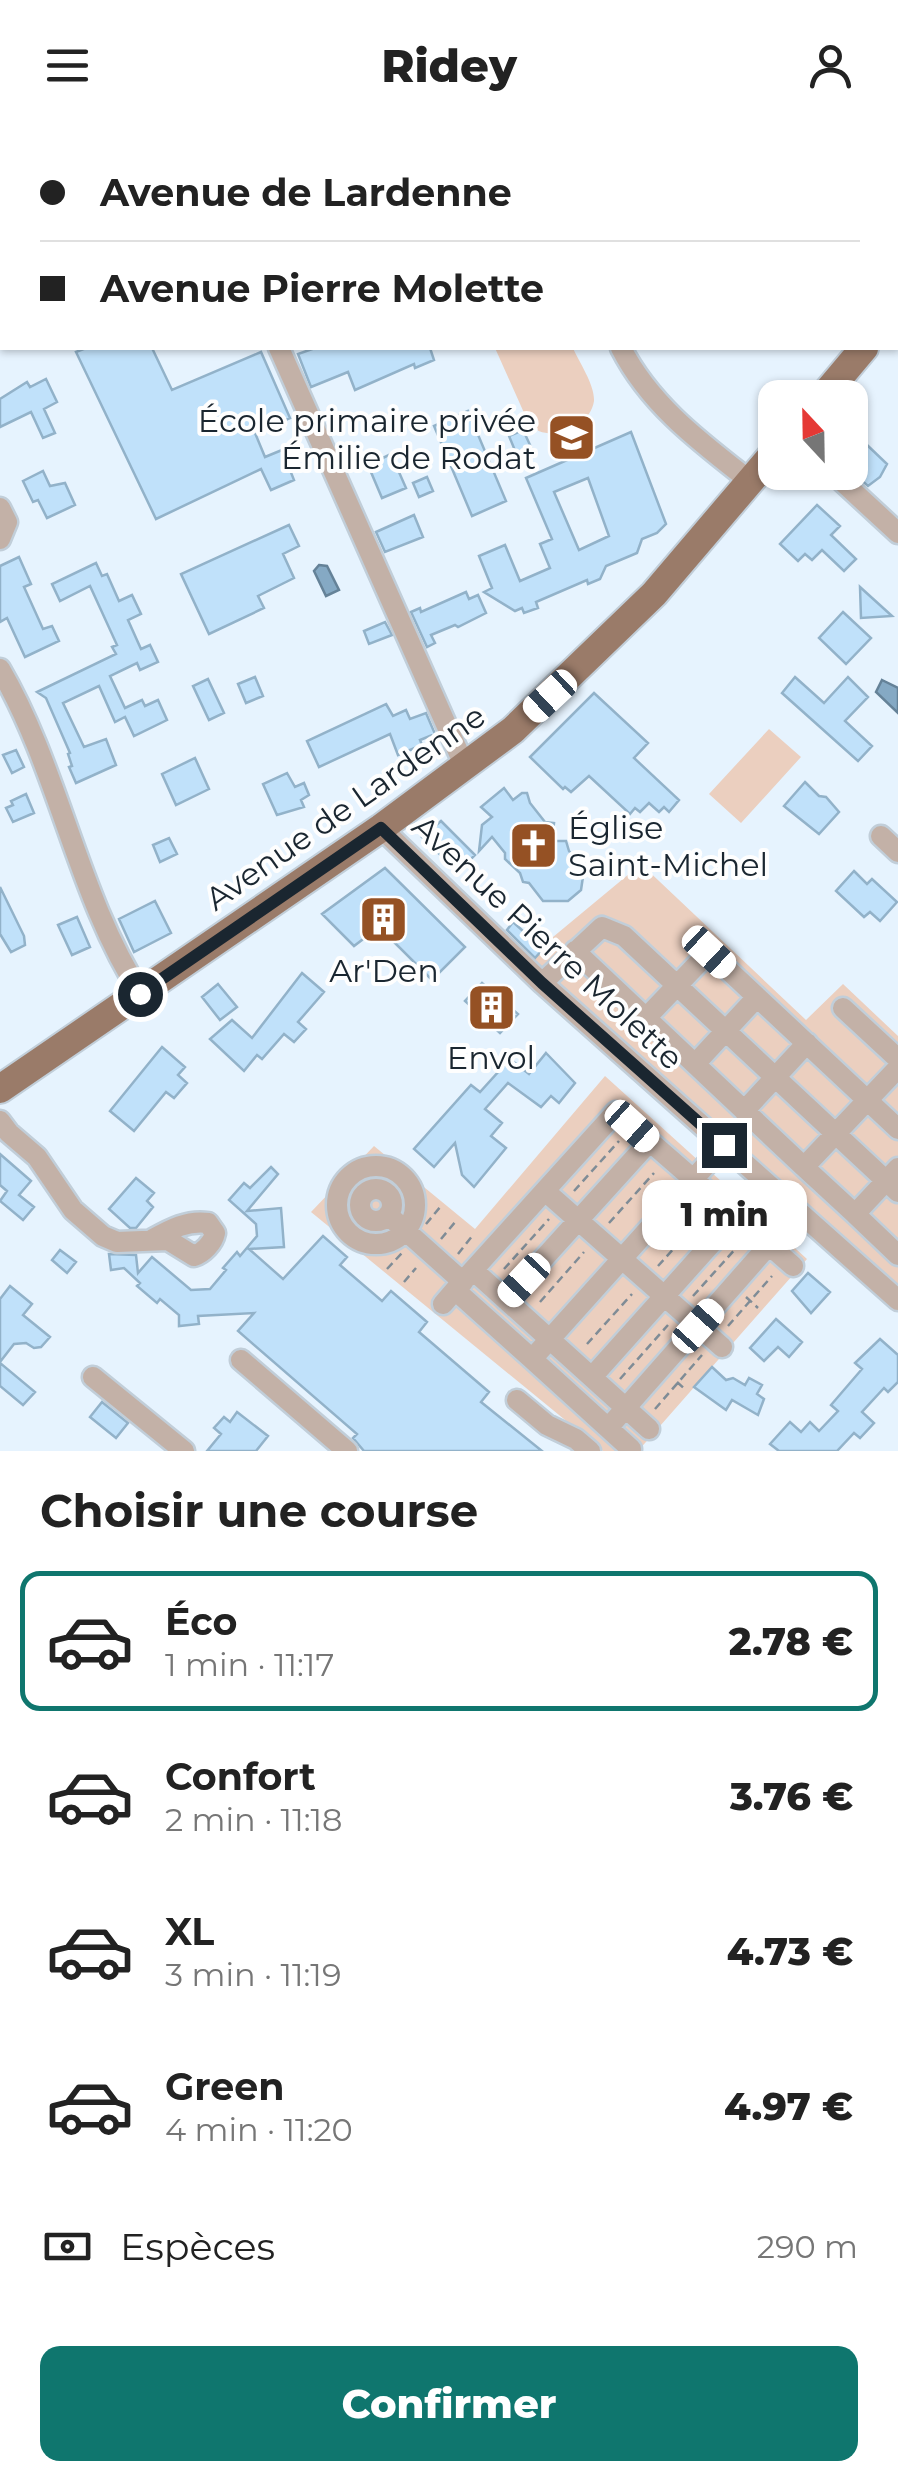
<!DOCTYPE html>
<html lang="fr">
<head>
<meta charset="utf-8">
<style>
	body { margin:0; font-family:Montserrat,sans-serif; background:#f6f6f6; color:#222; height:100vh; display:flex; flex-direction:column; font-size:38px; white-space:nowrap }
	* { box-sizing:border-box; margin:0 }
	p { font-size:32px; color:#767676 }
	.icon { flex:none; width:55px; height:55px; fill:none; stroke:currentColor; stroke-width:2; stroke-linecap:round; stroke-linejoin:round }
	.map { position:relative; height:1321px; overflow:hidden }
	.drawer { display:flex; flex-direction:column; background:#fff; flex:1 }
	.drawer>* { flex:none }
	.top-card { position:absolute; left:0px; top:0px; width:900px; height:220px; box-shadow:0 2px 8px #0004; display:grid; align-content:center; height:220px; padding:0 40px; background:#fff }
	.needle { width:65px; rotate:338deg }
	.buttons { position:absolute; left:758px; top:250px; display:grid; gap:20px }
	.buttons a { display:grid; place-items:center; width:110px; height:110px; border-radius:20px; background:#fff; box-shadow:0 2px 8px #0004; font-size:50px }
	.end { position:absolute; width:45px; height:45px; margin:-22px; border:12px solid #1a2630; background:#fff; box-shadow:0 0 0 5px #fff }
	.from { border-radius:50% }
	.bubble { position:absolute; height:70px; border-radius:20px; background:#fff; box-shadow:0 2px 8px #0004; font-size:32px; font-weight:800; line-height:70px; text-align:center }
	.car { position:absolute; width:30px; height:60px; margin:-30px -15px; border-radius:12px; box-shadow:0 0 8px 2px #0007; background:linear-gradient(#fff 24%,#345 0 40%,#fff 0 76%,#345 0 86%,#fff 0) }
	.top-card b { display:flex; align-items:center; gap:35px; height:95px; font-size:38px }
	.top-card b+b { border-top:2px solid #e0e0e0 }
	.top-card i { width:25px; height:25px; background:#222 }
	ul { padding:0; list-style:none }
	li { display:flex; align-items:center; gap:30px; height:140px; margin:0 20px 15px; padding:0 20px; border:5px solid transparent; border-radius:20px }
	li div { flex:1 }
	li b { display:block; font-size:38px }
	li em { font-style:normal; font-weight:800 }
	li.active { border-color:#0f766e }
	li>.icon { width:90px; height:90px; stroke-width:1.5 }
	h2 { padding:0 40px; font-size:45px; line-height:120px }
	.pay { display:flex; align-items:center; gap:25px; height:110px; padding:0 40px; font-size:38px }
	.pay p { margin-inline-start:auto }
	.button { display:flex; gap:20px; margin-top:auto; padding:20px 40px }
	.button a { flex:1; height:115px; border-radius:20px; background:#0f766e; color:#fff; font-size:40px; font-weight:800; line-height:115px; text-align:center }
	header { display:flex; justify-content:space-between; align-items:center; height:130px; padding:0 40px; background:#fff; font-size:45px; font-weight:800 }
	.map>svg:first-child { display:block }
</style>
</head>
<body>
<header><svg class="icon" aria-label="menu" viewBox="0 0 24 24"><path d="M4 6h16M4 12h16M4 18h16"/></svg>Ridey<svg class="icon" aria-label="person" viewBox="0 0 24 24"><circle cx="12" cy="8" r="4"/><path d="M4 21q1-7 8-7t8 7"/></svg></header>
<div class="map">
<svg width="898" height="1321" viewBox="0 0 898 1321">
	<rect width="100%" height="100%" fill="#e6f3fe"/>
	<!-- green -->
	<path fill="#ebcfbf" d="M 495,218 L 573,218 C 579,232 595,255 594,271 C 590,298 548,315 529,294 Z
		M 769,599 L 801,627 L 741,693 L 709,664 Z
		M 641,734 L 806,890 L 843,854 L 898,906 L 898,1155 L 533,830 L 553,807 Z
		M 605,946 L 807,1129 L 638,1321 L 603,1321 L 311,1082 L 374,1016 L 475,1099 Z"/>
	<!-- water -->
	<path fill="#85a9c4" stroke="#658298" stroke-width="2.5" d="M 319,435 L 327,436 L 339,460 L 326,466 L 314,441 Z
		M 882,550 L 898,558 L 898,583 L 876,562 Z"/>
	<!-- building -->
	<path fill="#c0e1fa" stroke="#92b2c9" stroke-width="2.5" fill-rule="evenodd" d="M 86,218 L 152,218 L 172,260 L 261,222 L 290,288 L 255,303 L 265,327 L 282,320 L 294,350 L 271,360 L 261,339 L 156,389 L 76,222 Z
		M 315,218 L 430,218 L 434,230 L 415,238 L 414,234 L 355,260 L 348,242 L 311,257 L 298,224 Z
		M 46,249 L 57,272 L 44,279 L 55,303 L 43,308 L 31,282 L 0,297 L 0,269 L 27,252 L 30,257 Z
		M 468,281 L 506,371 L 472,386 L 434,296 Z
		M 523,300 L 531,317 L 516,323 L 509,306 Z
		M 631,302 L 666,394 L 657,403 L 642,409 L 637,423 L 606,436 L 600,449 L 588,454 L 587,450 L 536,472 L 538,478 L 524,483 L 522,478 L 515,481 L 484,462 L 492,458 L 479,426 L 505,415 L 520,451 L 550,438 L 540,414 L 552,409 L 526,348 ZM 588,348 L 609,406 L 579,420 L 554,362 Z
		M 866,314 L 887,334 L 880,347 L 868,356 L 850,340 L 850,332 Z
		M 391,324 L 406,358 L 382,368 L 368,335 Z
		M 43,341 L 50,356 L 65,353 L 75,375 L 47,388 L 38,370 L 33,372 L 23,351 Z
		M 427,347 L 433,361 L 419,367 L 413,353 Z
		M 817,375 L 840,396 L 831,405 L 856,429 L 844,441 L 822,420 L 812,430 L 805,424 L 798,431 L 780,414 Z
		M 414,385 L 423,407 L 385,422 L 376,402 Z
		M 289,395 L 299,416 L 283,424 L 294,448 L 258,466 L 264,478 L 209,504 L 181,444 Z
		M 19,427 L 31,454 L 24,457 L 43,499 L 52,496 L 59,511 L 25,527 L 7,488 L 0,492 L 0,436 Z
		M 96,433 L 102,446 L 107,444 L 119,471 L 132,465 L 141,484 L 128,490 L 141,519 L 150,515 L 158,532 L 140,540 L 137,533 L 110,546 L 125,578 L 142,570 L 145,576 L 158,570 L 167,590 L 134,606 L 125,587 L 115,592 L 99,556 L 63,573 L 84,617 L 106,609 L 116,635 L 76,653 L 69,637 L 72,636 L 68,624 L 70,623 L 46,568 L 37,562 L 116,524 L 112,517 L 117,515 L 90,456 L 60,471 L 52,454 Z
		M 860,457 L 892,486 L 861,488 Z
		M 466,462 L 469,469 L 478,465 L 486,483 L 458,497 L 455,495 L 431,505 L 435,513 L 427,517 L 411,482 L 420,478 L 421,482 Z
		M 843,482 L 871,508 L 846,534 L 819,508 Z
		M 385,492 L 392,505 L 369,514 L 364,501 Z
		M 255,547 L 263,566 L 246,573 L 238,554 Z
		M 795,547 L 824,573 L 848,547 L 868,567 L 845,591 L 872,616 L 858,631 L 782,563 Z
		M 208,549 L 224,583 L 209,590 L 193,556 Z
		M 594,563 L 648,613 L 634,628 L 679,670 L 669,682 L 664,677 L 659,682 L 649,673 L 640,682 L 635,678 L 630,684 L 589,646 L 571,662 L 565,657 L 563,659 L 530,627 Z
		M 386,574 L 393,586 L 406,580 L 410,589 L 426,583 L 435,604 L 420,610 L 422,615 L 398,625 L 390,604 L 319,637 L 307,611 Z
		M 16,620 L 24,637 L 12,643 L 3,625 Z
		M 195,628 L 209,659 L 176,675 L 162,644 Z
		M 287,643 L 295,657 L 304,653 L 309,665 L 301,670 L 304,677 L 277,685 L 263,654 Z
		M 805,652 L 819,666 L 826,667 L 839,682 L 819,704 L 784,676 Z
		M 504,658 L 513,670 L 522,663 L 527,663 L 530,673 L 545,692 L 554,693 L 552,711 L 566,711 L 569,721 L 584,740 L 581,760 L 568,771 L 543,771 L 529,753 L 523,752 L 520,743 L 505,729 L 505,723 L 492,707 L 479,721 L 482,695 L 492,687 L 481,677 Z
		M 26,664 L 34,683 L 13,692 L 6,678 L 13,675 L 11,671 Z
		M 441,691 L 475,725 L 458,742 L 422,707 Z
		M 169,708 L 177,724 L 160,732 L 153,715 Z
		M 385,738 L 465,817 L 432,850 L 379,797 L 354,816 L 322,784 Z
		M 854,741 L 867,754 L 872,749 L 897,772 L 880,791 L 870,782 L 864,787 L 836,761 Z
		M 0,757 L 24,806 L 25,815 L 11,822 L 0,804 Z
		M 155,771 L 171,803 L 134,822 L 119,789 Z
		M 77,787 L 90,817 L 72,825 L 58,795 Z
		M 513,792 L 543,819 L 535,828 L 507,800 Z
		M 302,843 L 324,862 L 298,892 L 306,899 L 294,912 L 284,904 L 262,929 L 257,925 L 244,941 L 210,909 L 232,890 L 252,908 Z
		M 482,853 L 518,884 L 500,903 L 465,871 Z
		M 218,854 L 237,877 L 220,890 L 202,867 Z
		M 162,917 L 185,937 L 178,945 L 187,953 L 174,968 L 166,962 L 134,1001 L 110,981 Z
		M 546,923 L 575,953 L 559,973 L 551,966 L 541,977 L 508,953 L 485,979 L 502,993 L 491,1006 L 506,1018 L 474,1057 L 462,1045 L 455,1013 L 434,1037 L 414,1019 L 471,955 L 480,962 L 510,929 L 529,944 Z
		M 0,1024 L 31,1051 L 19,1065 L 34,1077 L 23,1090 L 0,1071 L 7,1061 L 0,1055 Z
		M 271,1037 L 278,1044 L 247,1081 L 281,1078 L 284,1117 L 249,1119 L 283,1149 L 323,1106 L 347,1127 L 340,1135 L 382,1171 L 391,1161 L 427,1192 L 419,1202 L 489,1262 L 481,1272 L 542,1321 L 364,1321 L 353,1308 L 357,1304 L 238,1201 L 254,1183 L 198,1186 L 199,1194 L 179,1196 L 179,1185 L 160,1169 L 157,1173 L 137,1156 L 140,1153 L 124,1138 L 111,1140 L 109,1124 L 136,1125 L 138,1143 L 152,1127 L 191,1160 L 210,1159 L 226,1140 L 223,1138 L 237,1122 L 240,1126 L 257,1106 L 256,1094 L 229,1070 L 244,1053 L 250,1058 Z
		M 136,1048 L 154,1063 L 147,1071 L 153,1077 L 136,1098 L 130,1098 L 109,1079 Z
		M 60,1120 L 76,1132 L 67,1143 L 52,1130 Z
		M 808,1143 L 830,1162 L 811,1183 L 792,1161 Z
		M 10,1156 L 32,1174 L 23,1185 L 50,1207 L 41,1217 L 34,1218 L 26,1213 L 14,1214 L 0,1232 L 0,1169 Z
		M 776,1189 L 802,1212 L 789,1227 L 778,1217 L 764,1231 L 750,1218 Z
		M 880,1209 L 898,1225 L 898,1252 L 888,1262 L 884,1258 L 862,1282 L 874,1293 L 860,1308 L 854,1303 L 837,1321 L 779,1321 L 770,1314 L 790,1292 L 801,1302 L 810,1292 L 819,1301 L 838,1281 L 831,1275 L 862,1239 L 855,1233 Z
		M 0,1233 L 35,1262 L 23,1275 L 0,1256 Z
		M 712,1237 L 726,1250 L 733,1248 L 745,1255 L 749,1248 L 762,1255 L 757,1264 L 764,1269 L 758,1285 L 732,1270 L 726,1280 L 694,1257 Z
		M 102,1272 L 128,1293 L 116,1308 L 90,1287 Z
		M 237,1282 L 268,1306 L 256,1321 L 207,1321 L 221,1304 L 214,1298 L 224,1287 L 230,1292 Z"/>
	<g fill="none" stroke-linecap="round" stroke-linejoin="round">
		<defs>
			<path id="minor" d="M 23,0 L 24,2
				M 184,0 L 185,2
				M 609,0 L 612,2
				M 855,0 L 856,2
				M 552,2 L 554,0
				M 898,89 L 898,90
				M 279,218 L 465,637
				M 621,218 C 650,275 700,312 750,351
				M 832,342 L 898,403
				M 0,378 L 7,392 L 0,409
				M 0,539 C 60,642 77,765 141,864
				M 381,698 L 542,853 L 898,1170
				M 881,706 L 898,722
				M 575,821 L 804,1037 L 898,938
				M 542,853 L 602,797 L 624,806 L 898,1062
				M 843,878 L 898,929
				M 646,888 L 709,822 L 898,999
				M 695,934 L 757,867
				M 744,981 L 807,913
				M 0,991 L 9,1003 L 37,1027 L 73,1080 L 103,1106 L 117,1112 L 168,1110 L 194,1126 C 203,1123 213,1113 215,1103 L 208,1093 C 188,1090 171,1099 153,1109
				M337 1075a39 39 0 1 1 78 0a39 39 0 1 1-78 0Z
				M 804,1037 L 855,1084
				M 898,1038 L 855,1084 L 898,1125
				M360 1075a16 16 0 1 1 32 0a16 16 0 1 1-32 0Z
				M 545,1061 L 722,1217
				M 388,1085 L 463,1152
				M 473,1140 L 649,1299
				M 455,1160 L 616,982 L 793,1136
				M 506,1170 L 650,1011
				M 443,1174 L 455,1160 L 532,1229
				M 241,1230 L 347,1321
				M 93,1247 L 184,1321
				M 592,1247 L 736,1086
				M 517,1270 L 547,1295 L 576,1309 L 590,1321
				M 608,1298 L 769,1115
				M 631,1319 L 532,1229 L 724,1015"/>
			<path id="major" d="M 898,178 L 898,177
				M 822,268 L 864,218
				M 0,959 L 381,698 L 513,600 L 654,464 L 775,322"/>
		</defs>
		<!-- minor casing -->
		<use href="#minor" stroke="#c1ced9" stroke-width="25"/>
		<!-- major casing -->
		<use href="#major" stroke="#c1ced9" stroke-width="32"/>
		<!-- path -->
		<path stroke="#7f8c96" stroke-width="2.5" stroke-dasharray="8 5" stroke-linecap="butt" d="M 574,1061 L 619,1011
			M 609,1093 L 654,1043
			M 426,1094 L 441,1076
			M 441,1109 L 456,1091
			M 458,1124 L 473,1105
			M 658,1136 L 706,1083
			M 387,1139 L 402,1123
			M 504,1139 L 549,1089
			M 404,1152 L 416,1138
			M 693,1166 L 738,1116
			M 746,1167 L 758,1178
			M 540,1172 L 584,1122
			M 728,1196 L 772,1146
			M 587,1214 L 632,1164
			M 620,1249 L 668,1195
			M 677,1252 L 686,1260
			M 655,1279 L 702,1225"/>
		<!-- minor -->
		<use href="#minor" stroke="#c3b1a7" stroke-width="20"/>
		<!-- major -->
		<use href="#major" stroke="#9a7b69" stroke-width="28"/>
	</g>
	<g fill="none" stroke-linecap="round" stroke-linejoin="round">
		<!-- route -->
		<path stroke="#1a2630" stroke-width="12" d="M 140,864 L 381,698 L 542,853 L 724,1015"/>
	</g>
	<!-- icons -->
	<defs>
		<symbol id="school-square" viewBox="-11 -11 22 22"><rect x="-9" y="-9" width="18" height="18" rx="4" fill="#955124" stroke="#fefefe"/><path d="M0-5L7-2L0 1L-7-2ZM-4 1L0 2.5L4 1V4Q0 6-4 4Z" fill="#fff"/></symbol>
		<symbol id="church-square" viewBox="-11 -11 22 22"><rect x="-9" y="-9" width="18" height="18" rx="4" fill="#955124" stroke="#fefefe"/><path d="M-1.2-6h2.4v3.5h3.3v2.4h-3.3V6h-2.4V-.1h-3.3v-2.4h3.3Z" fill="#fff"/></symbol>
		<symbol id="building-square" viewBox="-11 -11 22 22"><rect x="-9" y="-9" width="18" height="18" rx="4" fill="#955124" stroke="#fefefe"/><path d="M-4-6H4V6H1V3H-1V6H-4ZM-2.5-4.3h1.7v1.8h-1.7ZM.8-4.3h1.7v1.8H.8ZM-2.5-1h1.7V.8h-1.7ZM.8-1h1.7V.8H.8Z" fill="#fff"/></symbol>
	</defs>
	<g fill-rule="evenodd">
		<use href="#school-square" x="544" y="280" width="55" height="55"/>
		<use href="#church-square" x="506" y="688" width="55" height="55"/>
		<use href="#building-square" x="356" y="762" width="55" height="55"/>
		<use href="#building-square" x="464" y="850" width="55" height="55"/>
	</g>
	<g text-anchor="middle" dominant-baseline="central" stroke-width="8" stroke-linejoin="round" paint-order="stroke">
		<!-- poi labels -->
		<g font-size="32" fill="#1a2630" stroke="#fefefe">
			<text x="536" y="290" text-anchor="end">École primaire privée<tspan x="536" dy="37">Émilie de Rodat</tspan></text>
			<text x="568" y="697" text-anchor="start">Église<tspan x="568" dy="37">Saint-Michel</tspan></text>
			<text x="384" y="840">Ar'Den</text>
			<text x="491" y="927">Envol</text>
		</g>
		<!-- street labels -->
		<g font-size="32" fill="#1a2630" stroke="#fefefe">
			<text transform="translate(345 677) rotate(-35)">Avenue de Lardenne</text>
			<text transform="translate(548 812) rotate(43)">Avenue Pierre Molette</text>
		</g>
	</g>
</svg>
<div class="buttons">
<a><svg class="needle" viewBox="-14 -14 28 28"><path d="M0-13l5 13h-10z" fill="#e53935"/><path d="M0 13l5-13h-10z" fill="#767676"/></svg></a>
</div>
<i class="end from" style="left:140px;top:864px"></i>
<i class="end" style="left:724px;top:1015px"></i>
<div class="bubble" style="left:642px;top:1050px;width:165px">1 min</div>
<i class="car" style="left:550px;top:566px;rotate:227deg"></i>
<i class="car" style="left:709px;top:822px;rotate:133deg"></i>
<i class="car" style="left:632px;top:996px;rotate:132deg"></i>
<i class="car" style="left:524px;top:1150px;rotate:223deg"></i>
<i class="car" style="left:698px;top:1196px;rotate:42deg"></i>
<div class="top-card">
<b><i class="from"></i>Avenue de Lardenne</b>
<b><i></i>Avenue Pierre Molette</b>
</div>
</div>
<section class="drawer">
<h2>Choisir une course</h2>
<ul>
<li class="active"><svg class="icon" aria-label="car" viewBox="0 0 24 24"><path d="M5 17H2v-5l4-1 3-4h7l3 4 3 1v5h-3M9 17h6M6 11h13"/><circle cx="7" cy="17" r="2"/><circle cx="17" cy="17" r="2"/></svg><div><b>Éco</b><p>1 min · 11:17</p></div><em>2.78 €</em></li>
<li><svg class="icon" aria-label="car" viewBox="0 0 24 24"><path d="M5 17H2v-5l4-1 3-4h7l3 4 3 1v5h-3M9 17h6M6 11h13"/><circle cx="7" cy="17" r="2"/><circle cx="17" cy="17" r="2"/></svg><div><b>Confort</b><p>2 min · 11:18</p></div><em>3.76 €</em></li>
<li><svg class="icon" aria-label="car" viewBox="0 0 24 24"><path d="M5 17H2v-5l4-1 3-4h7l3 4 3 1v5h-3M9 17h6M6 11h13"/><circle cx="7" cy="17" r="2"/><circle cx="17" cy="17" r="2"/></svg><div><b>XL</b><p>3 min · 11:19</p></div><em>4.73 €</em></li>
<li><svg class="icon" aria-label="car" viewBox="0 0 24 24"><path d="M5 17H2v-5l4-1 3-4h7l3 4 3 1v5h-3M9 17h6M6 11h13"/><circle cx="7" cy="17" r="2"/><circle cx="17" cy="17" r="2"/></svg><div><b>Green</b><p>4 min · 11:20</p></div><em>4.97 €</em></li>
</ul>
<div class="pay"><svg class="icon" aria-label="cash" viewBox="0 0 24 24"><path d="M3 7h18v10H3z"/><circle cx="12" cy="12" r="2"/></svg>Espèces<p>290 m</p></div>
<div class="button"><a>Confirmer</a></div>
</section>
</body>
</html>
